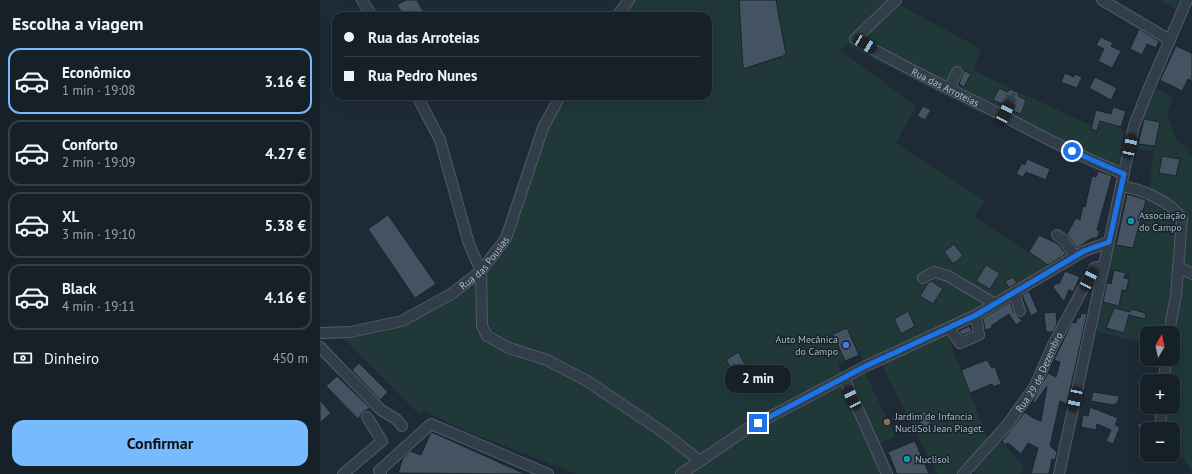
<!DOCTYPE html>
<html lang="pt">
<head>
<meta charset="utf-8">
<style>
	body { margin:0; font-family:"PT Sans",sans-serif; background:#232d35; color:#f1f3f6; height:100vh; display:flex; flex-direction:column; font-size:15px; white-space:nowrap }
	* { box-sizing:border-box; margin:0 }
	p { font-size:13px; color:#9ea3a8 }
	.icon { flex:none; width:22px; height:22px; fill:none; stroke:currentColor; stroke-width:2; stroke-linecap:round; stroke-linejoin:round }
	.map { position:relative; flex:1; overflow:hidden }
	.side { display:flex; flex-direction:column; background:#162029; width:320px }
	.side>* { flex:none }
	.top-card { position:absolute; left:12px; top:12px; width:380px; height:88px; border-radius:12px; box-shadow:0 4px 16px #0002,0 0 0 1px #353e46; display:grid; align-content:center; height:88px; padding:0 12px; background:#162029 }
	.needle { width:26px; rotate:9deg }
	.fabs { position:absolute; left:820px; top:326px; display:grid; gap:8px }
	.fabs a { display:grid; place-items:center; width:40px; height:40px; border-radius:8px; background:#162029; box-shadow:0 4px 16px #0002,0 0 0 1px #353e46; font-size:20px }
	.end { position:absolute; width:18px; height:18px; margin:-9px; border:5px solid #1a73e8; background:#fff; box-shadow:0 0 0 2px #fff }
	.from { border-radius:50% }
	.bubble { position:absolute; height:28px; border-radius:12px; background:#162029; box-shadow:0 4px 16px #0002,0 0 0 1px #353e46; font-size:13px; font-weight:600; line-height:28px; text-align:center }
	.car { position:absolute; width:12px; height:24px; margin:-12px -6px; border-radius:5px; box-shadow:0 0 3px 1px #0007; background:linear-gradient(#222 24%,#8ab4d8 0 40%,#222 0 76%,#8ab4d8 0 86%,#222 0) }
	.top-card b { display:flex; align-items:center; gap:14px; height:38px; font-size:15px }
	.top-card b+b { border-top:1px solid #353e46 }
	.top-card i { width:10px; height:10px; background:#f1f3f6 }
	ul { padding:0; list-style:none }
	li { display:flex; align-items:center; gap:12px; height:66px; margin:0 8px 6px; padding:0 4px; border:2px solid #353e46; border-radius:12px }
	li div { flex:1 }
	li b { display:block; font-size:15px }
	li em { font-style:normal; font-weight:600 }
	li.on { border-color:#77bafe }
	li>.icon { width:36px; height:36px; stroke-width:1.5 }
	h2 { padding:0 12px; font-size:18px; line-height:48px }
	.pay { display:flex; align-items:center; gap:10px; height:44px; padding:0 12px; font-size:15px }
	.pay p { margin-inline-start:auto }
	.action { display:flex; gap:8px; margin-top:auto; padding:8px 12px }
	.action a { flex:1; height:46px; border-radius:12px; background:#77bafe; color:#111; font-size:16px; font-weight:600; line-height:46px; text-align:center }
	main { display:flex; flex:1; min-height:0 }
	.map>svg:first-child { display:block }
</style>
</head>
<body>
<main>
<section class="side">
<h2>Escolha a viagem</h2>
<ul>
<li class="on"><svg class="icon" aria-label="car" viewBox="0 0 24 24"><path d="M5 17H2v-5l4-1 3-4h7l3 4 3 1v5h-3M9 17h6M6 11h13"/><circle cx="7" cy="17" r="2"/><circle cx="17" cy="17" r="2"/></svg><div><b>Econômico</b><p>1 min · 19:08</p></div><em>3.16 €</em></li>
<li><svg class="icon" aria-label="car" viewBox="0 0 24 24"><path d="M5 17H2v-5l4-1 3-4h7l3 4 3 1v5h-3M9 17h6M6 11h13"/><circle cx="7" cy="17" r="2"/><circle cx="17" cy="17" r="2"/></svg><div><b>Conforto</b><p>2 min · 19:09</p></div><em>4.27 €</em></li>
<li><svg class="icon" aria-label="car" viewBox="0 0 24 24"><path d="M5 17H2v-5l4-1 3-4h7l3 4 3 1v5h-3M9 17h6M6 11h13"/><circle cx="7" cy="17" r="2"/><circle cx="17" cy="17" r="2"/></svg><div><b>XL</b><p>3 min · 19:10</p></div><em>5.38 €</em></li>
<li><svg class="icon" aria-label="car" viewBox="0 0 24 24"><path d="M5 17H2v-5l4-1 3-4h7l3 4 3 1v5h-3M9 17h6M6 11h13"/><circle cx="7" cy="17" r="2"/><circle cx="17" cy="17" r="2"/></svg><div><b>Black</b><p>4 min · 19:11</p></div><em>4.16 €</em></li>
</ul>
<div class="pay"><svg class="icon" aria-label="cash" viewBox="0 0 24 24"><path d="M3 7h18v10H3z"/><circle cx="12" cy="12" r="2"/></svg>Dinheiro<p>450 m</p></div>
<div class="action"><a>Confirmar</a></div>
</section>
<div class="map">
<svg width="872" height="474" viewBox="0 0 872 474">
	<rect width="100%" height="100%" fill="#1e2b37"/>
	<!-- green -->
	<path fill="#203838" d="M 309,0 L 581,0 L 578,4 L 661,49 L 654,71 L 772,126 L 771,129 L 777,131 L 780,121 L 802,127 L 801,131 L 804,132 L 797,177 L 632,99 L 540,52 L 531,46 L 530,43 L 520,50 L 596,106 L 576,143 L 665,201 L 654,217 L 735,269 L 625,330 L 670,444 L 643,474 L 617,474 L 560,361 L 546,366 L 527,328 L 513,334 L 525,361 L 518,364 L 567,474 L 257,474 L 144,430 L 103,411 L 99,414 L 23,338 L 0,340 L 0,333 L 82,321 L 131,294 L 168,261 L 201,196 L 240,96 L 388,96 L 388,16 L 297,16 Z
		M 840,0 L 859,0 L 855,10 Z
		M 834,87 L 853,97 L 847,115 L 857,142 L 871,149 L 869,154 L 872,155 L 872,273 L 861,269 L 872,275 L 872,471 L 853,445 L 853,429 L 842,429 L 842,407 L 853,407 L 853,381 L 844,381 L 846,359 L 853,359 L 853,333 L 827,333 L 827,344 L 776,331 L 782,302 L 799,306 L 802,290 L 806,291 L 810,274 L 788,269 L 794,245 L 813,248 L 830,187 L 833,151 L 814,149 L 815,143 L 835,146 L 839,122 L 822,118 Z
		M 545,373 L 575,436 L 557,445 L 529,382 Z
		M 680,440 L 704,467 L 700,474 L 656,474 L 652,470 L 664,458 L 667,458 Z"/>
	<!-- building -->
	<path fill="#445361" stroke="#19242e" d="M 86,0 L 97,0 L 106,16 L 84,16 L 77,5 Z
		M 419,0 L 456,0 L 466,55 L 423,69 Z
		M 819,29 L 839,41 L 836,48 L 827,44 L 822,55 L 810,49 Z
		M 781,37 L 793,43 L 791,46 L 801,51 L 792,68 L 778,61 L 784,49 L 776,45 Z
		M 856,46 L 872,53 L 872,81 L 868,79 L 862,91 L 840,80 Z
		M 643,70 L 651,74 L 644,87 L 639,84 L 643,74 Z
		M 745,73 L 754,77 L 755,74 L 762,77 L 757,88 L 741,82 Z
		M 775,77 L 797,88 L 791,100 L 769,88 Z
		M 679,88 L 688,92 L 689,89 L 699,93 L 698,96 L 706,100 L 701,114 L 693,111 L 697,100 L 694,94 L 687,95 L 682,104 L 673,100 Z
		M 603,106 L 611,110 L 605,120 L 597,116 Z
		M 793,107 L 806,111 L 801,127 L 780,121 L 777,131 L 771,129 L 776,110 L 791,114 Z
		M 824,119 L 840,122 L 835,146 L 818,144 Z
		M 842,156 L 860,159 L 856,176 L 839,173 Z
		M 707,159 L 730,169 L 726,180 L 706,172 L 703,177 L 696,174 L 702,163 L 705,165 Z
		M 778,171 L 792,176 L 777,230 L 780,231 L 777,238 L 772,238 L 757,248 L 747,234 L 756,218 L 760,220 L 763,206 L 765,207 L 772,176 L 776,177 Z
		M 807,194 L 826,200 L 813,248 L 796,245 Z
		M 68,215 L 116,284 L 95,298 L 48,229 Z
		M 719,235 L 738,244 L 746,254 L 728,265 L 709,252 Z
		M 634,244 L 643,256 L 633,264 L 624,252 Z
		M 666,265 L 680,273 L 670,289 L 656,281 Z
		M 794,270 L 806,273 L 804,278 L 809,279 L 806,291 L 802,290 L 799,306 L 783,302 L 787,283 L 791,284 Z
		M 745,271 L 760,277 L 753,292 L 749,290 L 744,302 L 733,287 L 736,283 L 739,284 Z
		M 693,277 L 697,283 L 689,288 L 685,281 Z
		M 611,281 L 623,289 L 613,304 L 600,296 L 608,283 Z
		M 709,291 L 718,312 L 711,316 L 702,295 Z
		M 690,302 L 694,313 L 702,321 L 696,325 L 689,314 L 671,326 L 672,328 L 665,330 L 663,318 Z
		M 794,308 L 810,312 L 811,309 L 826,313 L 825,319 L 809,315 L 804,333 L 786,328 Z
		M 588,311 L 595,326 L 581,334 L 574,319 Z
		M 736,312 L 737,324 L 733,332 L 726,332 L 724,313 Z
		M 761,313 L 767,314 L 747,404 L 740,401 L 730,446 L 737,452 L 735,460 L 732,459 L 729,474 L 711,474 L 718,448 L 708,443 L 701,454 L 688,443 L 685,445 L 682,441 L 705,412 L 713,418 L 721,421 L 727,386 L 715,403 L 713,402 L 715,397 L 728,373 L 736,377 L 740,362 L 734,360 L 752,322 L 756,323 L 757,318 L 760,318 Z
		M 649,326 L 652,331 L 642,335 L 639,331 Z
		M 527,328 L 539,355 L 525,361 L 513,334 Z
		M 418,352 L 435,382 L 423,389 L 406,360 Z
		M 667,360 L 672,368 L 675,367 L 681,384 L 673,387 L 672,384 L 650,393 L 641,370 Z
		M 39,363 L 68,392 L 60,400 L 32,370 Z
		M 17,376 L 50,408 L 43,412 L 38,419 L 6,386 Z
		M 773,392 L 799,396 L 798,402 L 793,405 L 771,401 Z
		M 0,400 L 11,413 L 0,423 Z
		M 770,407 L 798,418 L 795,425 L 800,427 L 793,444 L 786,441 L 791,430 L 777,424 L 776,430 L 761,427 L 763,415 L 768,416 Z
		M 605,411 L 612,425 L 604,430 L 596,416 Z
		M 834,423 L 834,429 L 827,429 L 827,433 L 819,434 L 818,424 Z
		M 111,432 L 125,438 L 205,474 L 78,473 L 83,458 L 90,451 L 101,455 Z
		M 595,441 L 609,474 L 577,474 L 568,452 Z"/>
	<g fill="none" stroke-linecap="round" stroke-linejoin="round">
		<defs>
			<g id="minor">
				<path d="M 42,0 L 52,16"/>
				<path id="s1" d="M 576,0 L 535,39 C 579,65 624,86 670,109 C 714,132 758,156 804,174"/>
				<path d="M 782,0 L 850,40"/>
				<path d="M 297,16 L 309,0"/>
				<path d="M 629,89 L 637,72"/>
				<path d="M 97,96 L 120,140 L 149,244 L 161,271 L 162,326 L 167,336 L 189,348 L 227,360 L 267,381 L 343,432 L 380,461"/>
				<path d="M 683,117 L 691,100"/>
				<path d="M 801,186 C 821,189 851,201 862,219 L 856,295 L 849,333"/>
				<path d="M 737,235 L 743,239 L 755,256"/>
				<path d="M 859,267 L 872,274"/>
				<path d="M 603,278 L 614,272 L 628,276 L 675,304"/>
				<path d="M 694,293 L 700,311"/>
				<path d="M 629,328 L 640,343 L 659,335 L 656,315"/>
				<path id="s2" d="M 0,333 L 30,332 L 82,321 L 131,294 L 161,271 L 186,238 L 223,128 L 240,96"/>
				<path d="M 0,347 L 61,410 L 76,419 L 82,426"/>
				<path d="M 524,378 L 567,474"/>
				<path d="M 844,381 L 846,359"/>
				<path d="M 842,407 L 840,426 L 842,429"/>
				<path d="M 23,474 L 62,441 L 47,417"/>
				<path d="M 61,474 L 59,471 L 111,424 L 228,474"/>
				<path d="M 361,474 L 427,429 L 546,366 L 656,315 L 764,251 L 789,242"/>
				<path id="s3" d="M 643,474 L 688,424 L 715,386 L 733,345 L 774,268 L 784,266"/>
				<path d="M 739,474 L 814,126 L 826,95 L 867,0"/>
			</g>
		</defs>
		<!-- minor casing -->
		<use href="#minor" stroke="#4f5b66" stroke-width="12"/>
		<!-- minor -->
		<use href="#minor" stroke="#313d48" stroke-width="10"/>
	</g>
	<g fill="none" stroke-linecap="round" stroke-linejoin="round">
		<!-- route -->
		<path stroke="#1a73e8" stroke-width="5" d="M 438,423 L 546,366 L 656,315 L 764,251 L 789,242 L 804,174 L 752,151"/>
	</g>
	<!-- markers -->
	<g fill="#0f9aa8" stroke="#17222c" stroke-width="1.5">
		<circle cx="811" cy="221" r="4"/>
		<circle cx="587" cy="459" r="4"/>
	</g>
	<circle fill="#3f7fe0" stroke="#17222c" stroke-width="1.5" cx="526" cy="345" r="4"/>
	<circle fill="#8d6e63" stroke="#17222c" stroke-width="1.5" cx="567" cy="422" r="4"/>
	<g text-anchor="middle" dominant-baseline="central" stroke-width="3" stroke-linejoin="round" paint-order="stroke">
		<!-- street labels -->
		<g font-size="10" fill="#abb8c5" stroke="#17222c">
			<text stroke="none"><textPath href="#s1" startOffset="159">Rua das Arroteias</textPath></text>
			<text stroke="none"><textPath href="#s2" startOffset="185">Rua das Pousias</textPath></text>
			<text stroke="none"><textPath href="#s3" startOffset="128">Rua 29 de Dezembro</textPath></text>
		</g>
		<!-- poi labels -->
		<g font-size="10" fill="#abb8c5" stroke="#17222c" text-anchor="start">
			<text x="819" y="215">Associação<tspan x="819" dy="12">do Campo</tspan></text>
			<text x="518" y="339" text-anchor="end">Auto Mecânica<tspan x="518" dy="12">do Campo</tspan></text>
			<text x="575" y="416">Jardim de Infancia<tspan x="575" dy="12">NucliSol Jean Piaget.</tspan></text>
			<text x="595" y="459">Nuclisol</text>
		</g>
	</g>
</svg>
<div class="fabs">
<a><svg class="needle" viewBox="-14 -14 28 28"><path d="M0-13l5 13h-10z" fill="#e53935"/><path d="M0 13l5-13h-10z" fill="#9ea3a8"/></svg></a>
<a>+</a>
<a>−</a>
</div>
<i class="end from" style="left:752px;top:151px"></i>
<i class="end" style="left:438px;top:423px"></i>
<div class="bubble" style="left:405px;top:365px;width:66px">2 min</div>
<i class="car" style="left:545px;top:44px;rotate:121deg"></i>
<i class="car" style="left:685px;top:113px;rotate:26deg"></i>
<i class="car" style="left:810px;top:146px;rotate:12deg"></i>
<i class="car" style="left:769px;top:279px;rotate:27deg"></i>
<i class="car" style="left:532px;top:398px;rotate:334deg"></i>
<i class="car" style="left:755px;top:399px;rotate:192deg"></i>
<div class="top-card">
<b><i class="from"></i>Rua das Arroteias</b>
<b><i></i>Rua Pedro Nunes</b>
</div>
</div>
</main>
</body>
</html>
